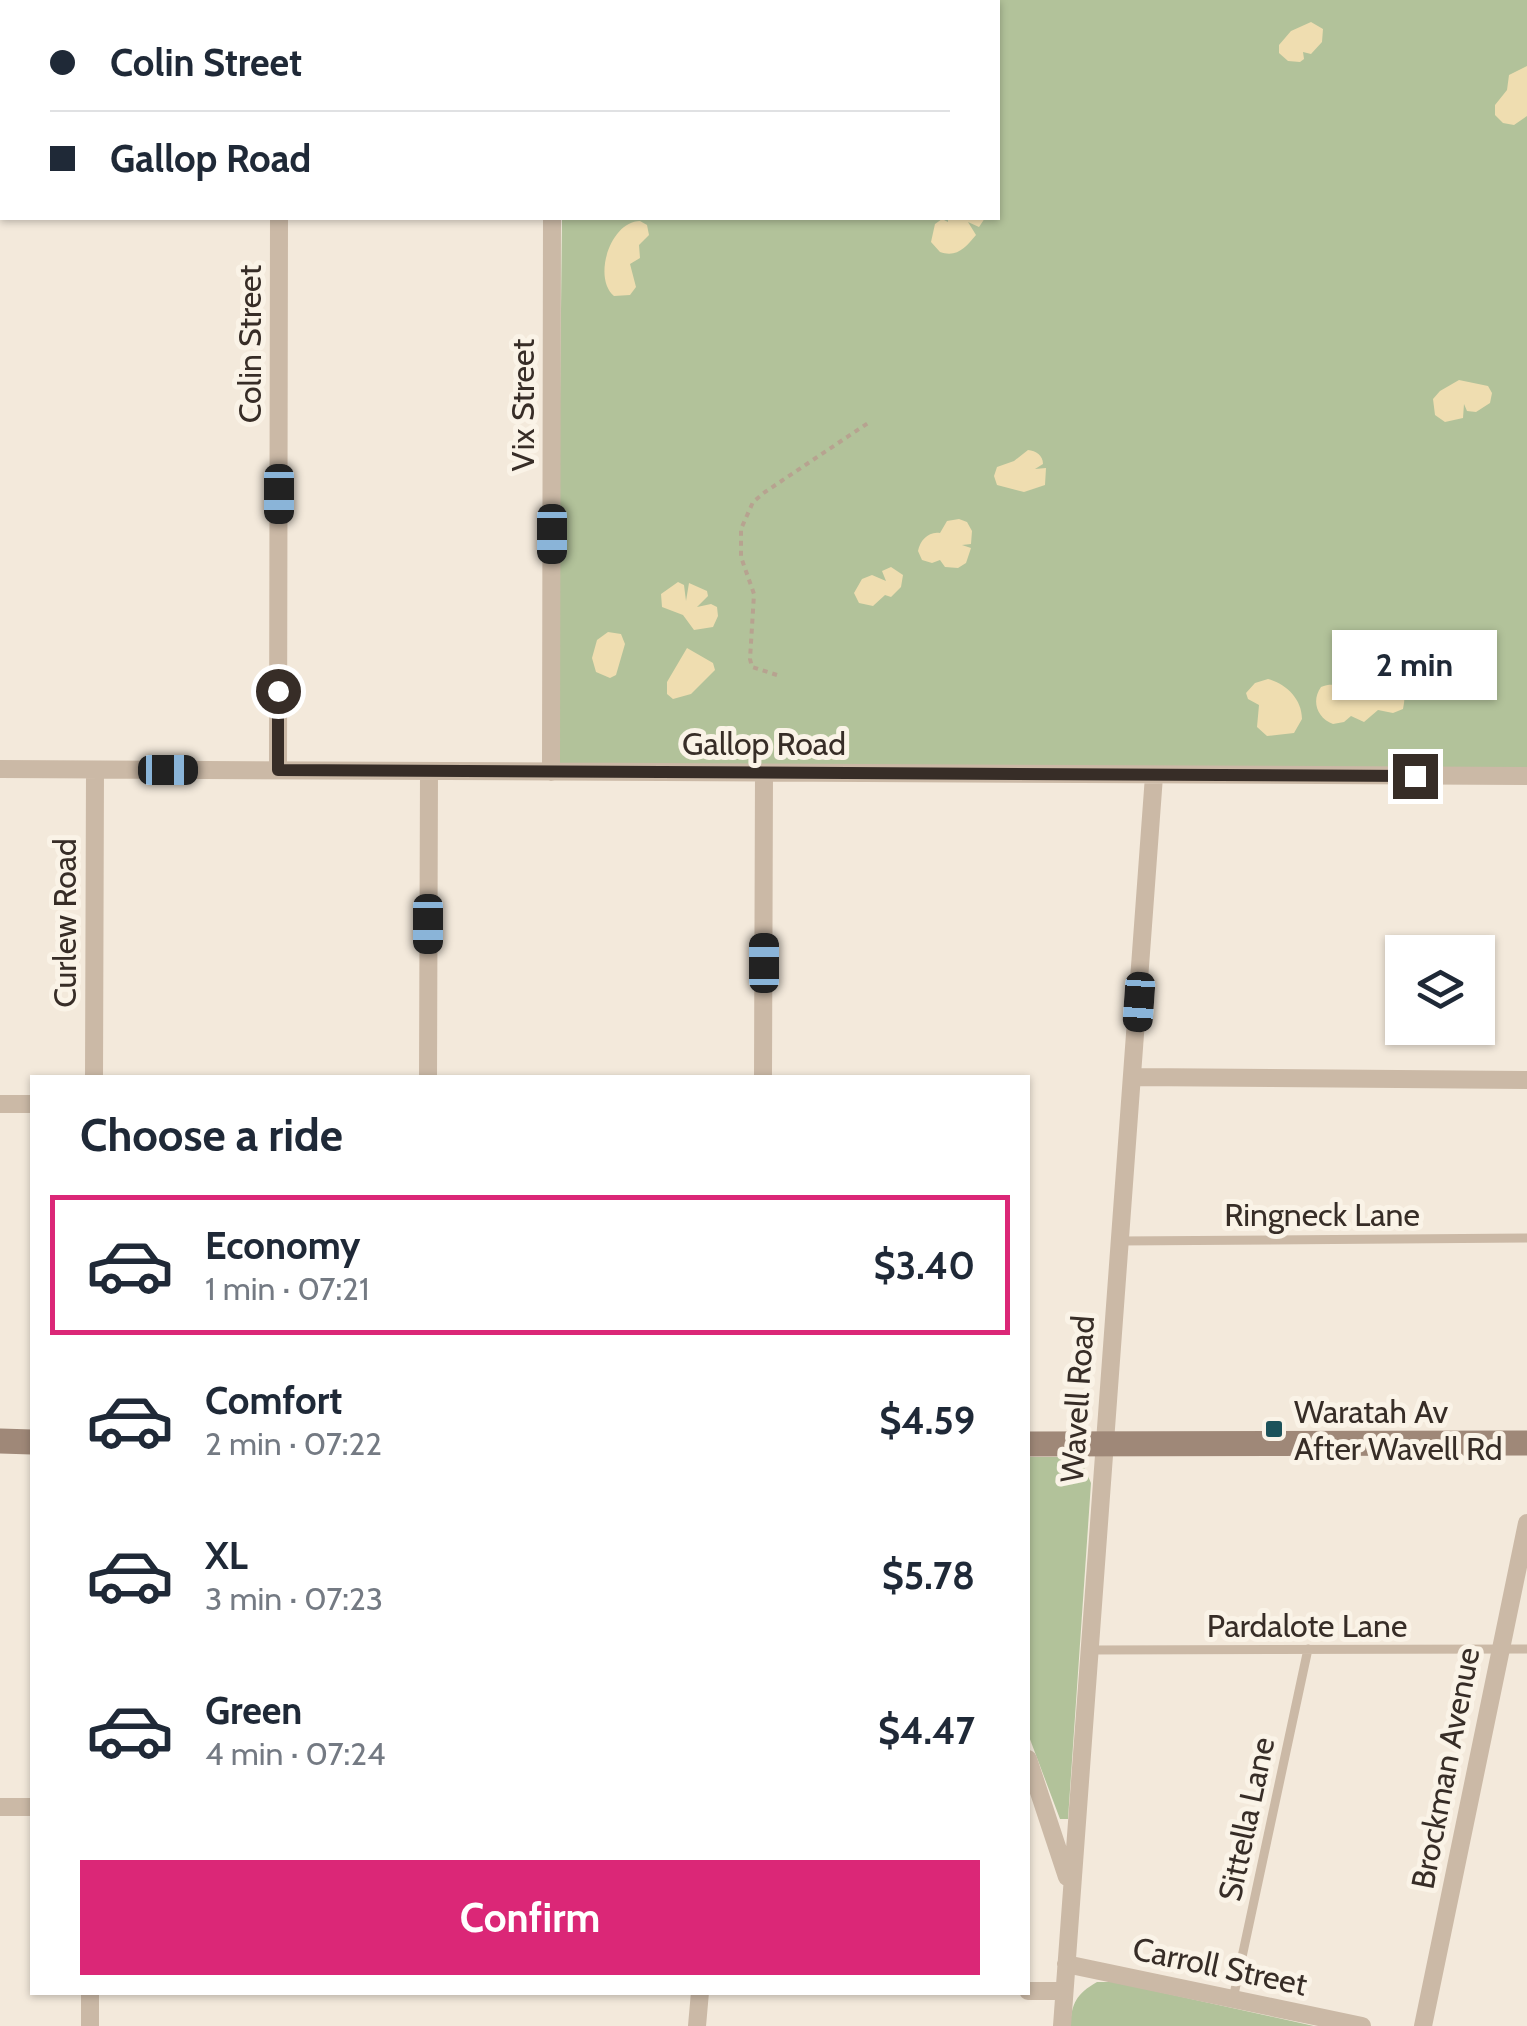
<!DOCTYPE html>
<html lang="en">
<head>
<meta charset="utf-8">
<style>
	body { margin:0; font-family:Cabin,sans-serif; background:#f2f2f3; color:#1f2937; height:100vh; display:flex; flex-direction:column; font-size:38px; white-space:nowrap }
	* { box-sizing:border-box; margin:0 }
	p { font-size:32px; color:#747a83 }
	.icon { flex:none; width:55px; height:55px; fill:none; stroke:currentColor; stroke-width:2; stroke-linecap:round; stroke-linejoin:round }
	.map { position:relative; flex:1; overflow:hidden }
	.drawer { position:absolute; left:30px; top:1075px; width:1000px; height:920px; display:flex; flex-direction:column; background:#fff; border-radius:0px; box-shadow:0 2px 8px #0004 }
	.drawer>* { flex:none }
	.banner { position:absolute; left:0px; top:0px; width:1000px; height:220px; box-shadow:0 2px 8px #0004; display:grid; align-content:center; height:220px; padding:0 50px; background:#fff }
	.buttons { position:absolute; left:1385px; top:935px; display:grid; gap:20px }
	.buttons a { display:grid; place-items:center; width:110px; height:110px; border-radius:0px; background:#fff; box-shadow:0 2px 8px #0004; font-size:50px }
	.end { position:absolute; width:45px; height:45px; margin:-22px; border:12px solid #372d27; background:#fff; box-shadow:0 0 0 5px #fff }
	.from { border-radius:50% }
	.bubble { position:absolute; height:70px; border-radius:0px; background:#fff; box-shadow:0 2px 8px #0004; font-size:32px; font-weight:700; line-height:70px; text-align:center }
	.car { position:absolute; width:30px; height:60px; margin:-30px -15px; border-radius:12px; box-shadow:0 0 8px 2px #0007; background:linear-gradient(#222 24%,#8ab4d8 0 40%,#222 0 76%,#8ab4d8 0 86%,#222 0) }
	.banner b { display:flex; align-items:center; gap:35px; height:95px; font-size:38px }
	.banner b+b { border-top:2px solid #e0e1e3 }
	.banner i { width:25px; height:25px; background:#1f2937 }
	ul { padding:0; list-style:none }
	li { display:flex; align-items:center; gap:30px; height:140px; margin:0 20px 15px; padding:0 30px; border:5px solid transparent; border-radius:0px }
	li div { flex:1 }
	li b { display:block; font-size:38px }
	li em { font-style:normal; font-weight:700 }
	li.active { border-color:#db2777 }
	li>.icon { width:90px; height:90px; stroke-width:1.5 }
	h2 { padding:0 50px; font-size:45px; line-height:120px }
	.cta { display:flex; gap:20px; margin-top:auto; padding:20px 50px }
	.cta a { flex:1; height:115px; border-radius:0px; background:#db2777; color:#fff; font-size:40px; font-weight:700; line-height:115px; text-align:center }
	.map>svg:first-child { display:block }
</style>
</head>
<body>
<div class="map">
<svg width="1527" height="2026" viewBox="0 0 1527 2026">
	<rect width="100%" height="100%" fill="#f3e9db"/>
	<!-- green -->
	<path fill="#b2c29a" d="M 680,0 L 1527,0 L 1527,771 L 556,768 L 562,218 L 998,218 L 998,2 L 679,2 Z
		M 1028,1457 L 1067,1457 L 1083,1465 L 1091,1483 L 1068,1819 L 1060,1819 L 1028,1734 Z
		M 1097,1982 L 1114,1982 L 1314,2026 L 1070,2026 C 1072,2003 1076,1994 1097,1982 Z"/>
	<!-- sand -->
	<path fill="#efddb0" d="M 1311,22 L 1323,29 L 1322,42 L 1311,54 L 1303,52 L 1304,59 L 1300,62 L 1288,61 L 1279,53 L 1279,45 L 1291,31 Z
		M 1527,66 L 1527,116 L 1514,125 L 1503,123 L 1495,115 L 1495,105 L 1507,90 L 1509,75 Z
		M 948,218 L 985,218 L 979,227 L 968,222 L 976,235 C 966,247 957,258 940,252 L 931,242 L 935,224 L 942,219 L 948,222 Z
		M 640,221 L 647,225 L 649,235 L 639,245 L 640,258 L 630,264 L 636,287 L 630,295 L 614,296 C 592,277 611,221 640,221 Z
		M 1459,380 L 1488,386 L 1492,393 L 1490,403 L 1476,412 L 1467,411 L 1464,404 L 1463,418 L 1445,422 L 1435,415 L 1433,399 L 1440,391 Z
		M 1028,450 C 1036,451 1043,455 1043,464 L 1035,469 L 1046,468 L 1045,485 L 1024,492 L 997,485 L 994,476 L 997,467 L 1014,461 Z
		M 959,519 L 967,522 L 972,531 L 971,544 L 962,545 L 971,548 L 966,563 L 958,568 L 945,567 L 940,560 L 932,563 L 922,560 L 918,551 C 920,540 929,531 940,533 L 947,521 Z
		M 891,567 L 903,575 L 901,587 L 891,597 L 885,595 L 873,606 L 859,603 L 854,593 L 862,579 L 872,575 L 886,581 L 882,571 Z
		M 678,582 L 684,585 L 686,601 L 689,583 L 707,591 L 708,596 L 697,607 L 711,604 L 717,607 L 718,616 L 713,627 L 694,630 L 683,615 L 662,607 L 661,594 Z
		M 608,632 L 621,634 L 625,644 L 616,675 L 610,678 L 596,672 L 592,658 L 597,640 Z
		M 687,648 L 713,663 L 715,670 L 691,694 L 673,699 L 667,694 L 667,682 Z
		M 1381,660 L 1389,661 C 1403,674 1407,691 1403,709 L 1393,713 L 1378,710 L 1364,722 L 1351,716 L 1344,722 L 1333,724 C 1317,718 1311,701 1321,687 C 1334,681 1344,689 1358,685 L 1371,663 Z
		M 1268,679 C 1286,684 1302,699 1302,719 L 1294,733 L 1267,736 L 1257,727 L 1259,705 L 1248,699 L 1246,693 L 1255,683 Z"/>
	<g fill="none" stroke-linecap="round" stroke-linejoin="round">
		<!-- path -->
		<path stroke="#b7a390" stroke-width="4" stroke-dasharray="5 5" stroke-linecap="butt" d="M 777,675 L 752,667 L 750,659 L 754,594 L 741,557 L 741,529 L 753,502 L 765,492 L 871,421"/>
		<!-- lane -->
		<path stroke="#cbb9a6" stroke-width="9" d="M 1120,1241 L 1527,1238
			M 1091,1650 L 1527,1649
			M 1233,1999 L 1308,1649"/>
		<!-- street -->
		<path stroke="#cbb9a6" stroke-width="18" d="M 280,2 L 280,0
			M 677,2 L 679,0
			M 0,769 L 1527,776
			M 278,770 L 279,218
			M 551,772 L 552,218
			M 1134,1077 L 1527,1080
			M 94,1078 L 95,770
			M 428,1078 L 429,771
			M 763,1078 L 764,773
			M 0,1104 L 32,1104
			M 1028,1759 L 1067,1877
			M 0,1807 L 32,1807
			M 1066,1964 L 1362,2026
			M 1028,1991 L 1064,1991
			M 90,2026 L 90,1992
			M 697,2026 L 700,1992
			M 1062,2026 L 1154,776
			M 1423,2026 L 1527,1523"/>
		<!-- secondary -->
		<path stroke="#9f8878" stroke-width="25" d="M 0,1441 L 32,1442
			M 1028,1444 L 1527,1443"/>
	</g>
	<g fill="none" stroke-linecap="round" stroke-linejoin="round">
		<!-- route -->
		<path stroke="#372d27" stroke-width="12" d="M 278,691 L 278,770 L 1415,776"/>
	</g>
	<!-- markers -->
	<rect fill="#1c525a" stroke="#faf3e7" stroke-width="4" x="1264" y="1419" width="20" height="20" rx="5"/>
	<g text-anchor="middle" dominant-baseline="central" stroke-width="10" stroke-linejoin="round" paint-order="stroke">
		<!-- street labels -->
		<g font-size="32" fill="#372d27" stroke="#faf3e7">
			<text transform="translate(249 344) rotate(-90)">Colin Street</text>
			<text transform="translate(522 405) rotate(-90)">Vix Street</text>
			<text x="764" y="743">Gallop Road</text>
			<text transform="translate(64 923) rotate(-90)">Curlew Road</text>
			<text x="1322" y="1214">Ringneck Lane</text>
			<text transform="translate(1077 1399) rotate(-86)">Wavell Road</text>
			<text x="1307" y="1625">Pardalote Lane</text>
			<text transform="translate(1445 1768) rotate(-79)">Brockman Avenue</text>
			<text transform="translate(1246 1819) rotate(-78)">Sittella Lane</text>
			<text transform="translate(1220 1966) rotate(12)">Carroll Street</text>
		</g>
		<!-- poi labels -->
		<g font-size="32" fill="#372d27" stroke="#faf3e7" text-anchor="start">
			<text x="1294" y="1411">Waratah Av<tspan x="1294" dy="37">After Wavell Rd</tspan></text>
		</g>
	</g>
</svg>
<div class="buttons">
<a><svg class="icon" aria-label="layers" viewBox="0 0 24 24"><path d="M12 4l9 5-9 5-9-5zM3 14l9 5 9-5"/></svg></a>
</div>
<i class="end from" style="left:278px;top:691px"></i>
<i class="end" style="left:1415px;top:776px"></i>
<div class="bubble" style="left:1332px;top:630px;width:165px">2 min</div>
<i class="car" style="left:279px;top:494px;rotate:180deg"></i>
<i class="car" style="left:552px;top:534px;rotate:180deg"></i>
<i class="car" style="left:168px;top:770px;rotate:90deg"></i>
<i class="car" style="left:428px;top:924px;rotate:180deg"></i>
<i class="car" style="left:764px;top:963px;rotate:0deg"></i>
<i class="car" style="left:1139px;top:1002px;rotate:184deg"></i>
<div class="banner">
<b><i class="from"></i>Colin Street</b>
<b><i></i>Gallop Road</b>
</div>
<section class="drawer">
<h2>Choose a ride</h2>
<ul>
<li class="active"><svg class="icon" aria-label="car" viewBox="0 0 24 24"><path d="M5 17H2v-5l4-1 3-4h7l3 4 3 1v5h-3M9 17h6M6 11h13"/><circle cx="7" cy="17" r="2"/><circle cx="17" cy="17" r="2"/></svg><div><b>Economy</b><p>1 min · 07:21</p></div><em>$3.40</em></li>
<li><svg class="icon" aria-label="car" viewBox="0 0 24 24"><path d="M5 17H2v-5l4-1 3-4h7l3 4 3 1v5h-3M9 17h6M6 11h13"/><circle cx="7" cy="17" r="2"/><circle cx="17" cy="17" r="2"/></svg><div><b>Comfort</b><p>2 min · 07:22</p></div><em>$4.59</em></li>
<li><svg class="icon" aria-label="car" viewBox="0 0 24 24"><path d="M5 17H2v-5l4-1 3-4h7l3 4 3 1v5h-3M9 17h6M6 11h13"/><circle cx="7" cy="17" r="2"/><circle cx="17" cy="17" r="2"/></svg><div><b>XL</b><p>3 min · 07:23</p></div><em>$5.78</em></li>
<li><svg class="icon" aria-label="car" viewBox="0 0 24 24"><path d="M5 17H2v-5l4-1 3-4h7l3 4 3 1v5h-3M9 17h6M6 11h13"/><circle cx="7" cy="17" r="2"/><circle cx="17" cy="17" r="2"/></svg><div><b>Green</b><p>4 min · 07:24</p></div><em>$4.47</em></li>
</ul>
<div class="cta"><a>Confirm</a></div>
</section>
</div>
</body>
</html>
